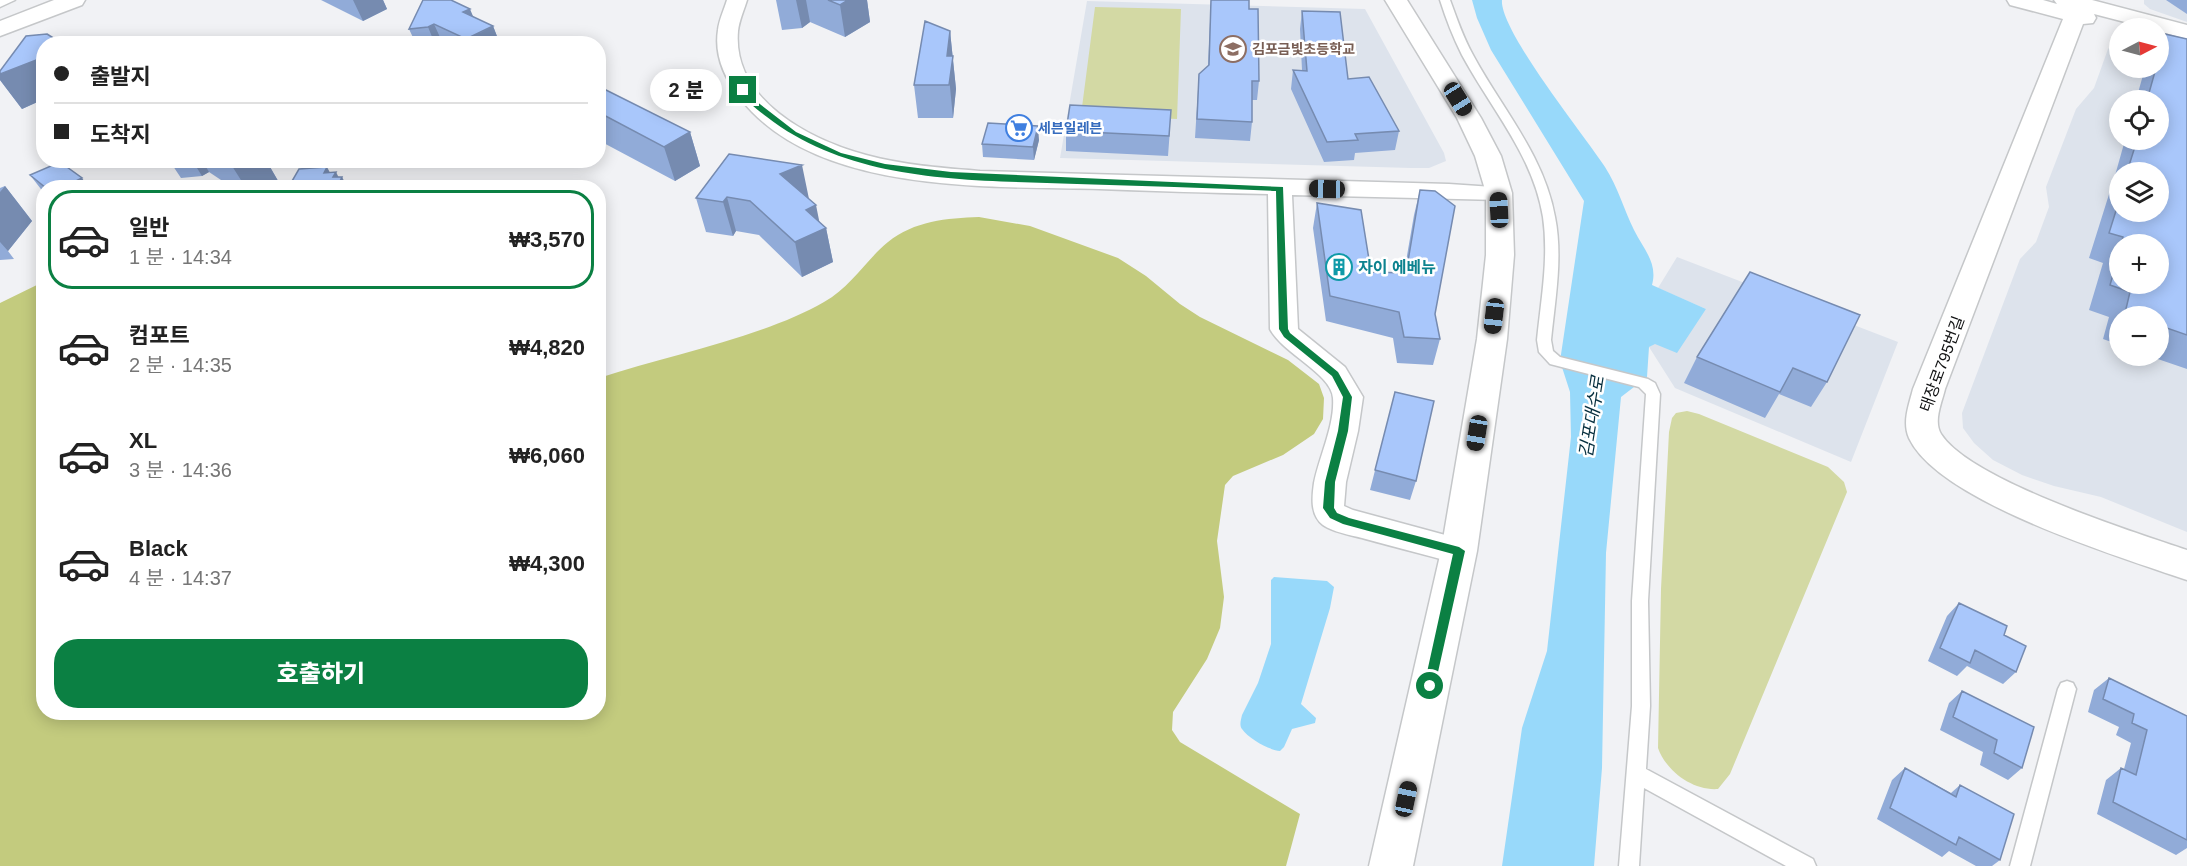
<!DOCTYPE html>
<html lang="ko">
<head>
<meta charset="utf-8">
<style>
	body { margin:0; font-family:Helvetica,"Noto Sans KR",sans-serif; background:#f6f6f6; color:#222; height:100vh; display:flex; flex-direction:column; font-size:22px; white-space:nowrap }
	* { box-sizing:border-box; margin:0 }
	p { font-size:20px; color:#767676 }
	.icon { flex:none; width:33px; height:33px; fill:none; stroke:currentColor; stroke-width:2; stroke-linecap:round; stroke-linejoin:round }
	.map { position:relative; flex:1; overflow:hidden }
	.sheet { position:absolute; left:36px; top:180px; width:570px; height:540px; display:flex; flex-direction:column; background:#fff; border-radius:24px; box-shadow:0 3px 15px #0003 }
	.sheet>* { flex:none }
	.banner { position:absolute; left:36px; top:36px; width:570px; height:132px; border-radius:24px; box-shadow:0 3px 15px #0003; display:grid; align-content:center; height:132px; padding:0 18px; background:#fff }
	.needle { width:39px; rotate:84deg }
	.controls { position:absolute; left:2109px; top:18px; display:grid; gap:12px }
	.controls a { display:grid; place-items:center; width:60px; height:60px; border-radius:50%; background:#fff; box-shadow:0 3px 15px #0003; font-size:30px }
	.end { position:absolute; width:27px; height:27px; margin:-14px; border:8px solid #0b8043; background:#fff; box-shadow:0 0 0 3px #fff }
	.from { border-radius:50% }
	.bubble { position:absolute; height:42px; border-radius:21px; background:#fff; box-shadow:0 3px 15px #0003; font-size:20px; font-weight:800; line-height:42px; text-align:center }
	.car { position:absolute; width:18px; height:36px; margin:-18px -9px; border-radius:8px; box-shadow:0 0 4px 2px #0007; background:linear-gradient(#222 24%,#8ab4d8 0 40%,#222 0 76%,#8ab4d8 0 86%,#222 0) }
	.banner b { display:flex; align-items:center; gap:21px; height:57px; font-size:22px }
	.banner b+b { border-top:2px solid #e0e0e0 }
	.banner i { width:15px; height:15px; background:#222 }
	ul { padding:10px 0 0; list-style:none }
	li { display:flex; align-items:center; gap:18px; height:99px; margin:0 12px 9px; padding:0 6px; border:3px solid transparent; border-radius:24px }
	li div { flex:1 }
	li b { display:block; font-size:22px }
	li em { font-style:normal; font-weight:800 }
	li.active { border-color:#0b8043 }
	li>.icon { width:54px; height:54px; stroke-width:1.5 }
	.primary-button { display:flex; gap:12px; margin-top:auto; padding:12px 18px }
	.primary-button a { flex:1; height:69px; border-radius:24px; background:#0b8043; color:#fff; font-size:24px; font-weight:800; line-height:69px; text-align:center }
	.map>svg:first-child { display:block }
</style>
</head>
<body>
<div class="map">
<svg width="2187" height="866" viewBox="0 0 2187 866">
	<rect width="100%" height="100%" fill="#f1f2f5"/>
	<!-- built -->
	<path fill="#dde3ec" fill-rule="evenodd" d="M 2144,0 L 2187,0 L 2187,22 L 2150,9 L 2144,4 Z
		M 1087,1 L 1365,9 L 1444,153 L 1446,161 L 1429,168 L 1411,168 L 1060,158 Z
		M 2114,43 L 2119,43 L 2120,68 L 2158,68 L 2187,58 L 2187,532 L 2101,497 L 2054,486 L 2022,475 L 1993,460 L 1974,443 L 1963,428 L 1962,413 L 2020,259 L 2036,242 L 2049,207 L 2046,187 L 2076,109 L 2094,88 L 2108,49 ZM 2120,100 L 2158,100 L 2158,140 L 2120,140 ZM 2120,172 L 2158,172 L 2158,212 L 2120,212 ZM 2120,244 L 2158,244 L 2158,284 L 2120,284 ZM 2120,316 L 2158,316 L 2158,356 L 2120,356 Z
		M 1677,257 L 1898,342 L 1851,462 L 1675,388 L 1649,347 L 1706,309 L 1658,288 Z"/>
	<!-- green -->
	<path fill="#d3d9a4" d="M 1095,7 L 1181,9 L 1177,119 L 1081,115 Z
		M 1687,411 L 1699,414 L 1828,467 L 1844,482 L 1847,492 L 1730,774 L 1718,789 C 1693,791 1666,771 1658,748 L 1661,589 L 1669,432 L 1672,418 L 1676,413 Z"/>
	<!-- forest -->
	<path fill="#c3cb7e" d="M 979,217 L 1030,226 L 1118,258 L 1146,276 L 1180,304 L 1200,317 L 1288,360 L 1319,384 L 1324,398 L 1323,419 L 1314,434 L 1283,455 L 1233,476 L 1225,485 L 1217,541 L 1224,597 L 1220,628 L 1207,659 L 1173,712 L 1172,730 L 1180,742 L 1300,814 L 1286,866 L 0,866 L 0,303 L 43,282 L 44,712 L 598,712 L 599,378 C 669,355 761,338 824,302 C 851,287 865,261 888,242 C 914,221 947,218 979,217 Z"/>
	<!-- water -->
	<path fill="#98d9fa" d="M 1472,0 L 1502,0 C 1499,30 1585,136 1605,167 C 1618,187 1624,210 1634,230 C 1644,250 1658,263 1652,285 L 1706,309 L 1677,353 L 1655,344 L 1649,347 L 1647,377 L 1621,397 L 1606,553 L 1602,768 L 1594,866 L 1502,866 L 1522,728 L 1547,651 L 1571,437 L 1570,392 L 1560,361 L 1584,201 L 1491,50 L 1477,18 Z
		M 1274,577 L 1327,581 L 1334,587 L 1330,608 L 1301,704 L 1316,718 L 1315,723 L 1292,729 L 1284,747 L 1280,751 C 1269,750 1249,739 1242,729 C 1239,725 1241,720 1242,715 L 1258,683 L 1271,644 L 1271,580 Z"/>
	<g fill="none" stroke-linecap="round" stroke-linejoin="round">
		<defs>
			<path id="lane" d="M 0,0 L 15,0 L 0,7 Z
				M 1440,0 L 1450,0 C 1457,19 1463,37 1473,55 C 1502,109 1544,155 1555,217 C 1563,257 1555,300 1551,340 L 1553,351 L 1560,357 L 1648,379 L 1655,383 L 1660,394 L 1648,601 L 1650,706 L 1646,769 L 1813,859 L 1816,866 L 1786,866 L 1644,788 L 1639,866 L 1619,866 L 1632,706 L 1632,601 L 1646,394 L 1639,387 L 1550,364 L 1539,352 L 1537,340 C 1541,300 1549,258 1543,217 C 1533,155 1491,109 1462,55 C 1453,37 1446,19 1440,0 Z
				M 2067,681 L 2073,683 L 2076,689 L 2030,866 L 2010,866 L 2058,689 L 2061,683 Z"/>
			<path id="street" d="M 727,0 L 747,0 C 744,10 739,21 738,31 C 732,100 810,140 866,155 C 903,165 942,168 980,171 L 1449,184 L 1508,188 L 1511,193 L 1508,198 L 1499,200 L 1292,195 L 1298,329 L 1345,367 L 1363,397 L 1358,431 L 1346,482 L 1344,506 L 1353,510 L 1471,542 L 1475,551 L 1471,560 L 1459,564 C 1427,555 1394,547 1362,538 C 1350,535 1333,532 1323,525 C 1310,515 1312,497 1314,483 C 1319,457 1335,425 1333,398 C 1332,374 1282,353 1270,329 L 1268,194 C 1212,193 1156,191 1099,189 C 989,186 815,195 740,98 C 725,79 714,55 718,30 C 719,20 724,10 727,0 Z"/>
			<path id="secondary" d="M 54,0 L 85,0 L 82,5 L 0,36 L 0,21 Z
				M 1385,0 L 1407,0 L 1481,118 L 1501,156 L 1512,193 L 1514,255 L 1507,339 L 1477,551 L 1413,866 L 1369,866 L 1441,551 L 1477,339 L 1486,255 L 1486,193 L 1475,156 L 1457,118 Z
				M 2007,0 L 2043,0 L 2057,4 L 2054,0 L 2092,0 L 2187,25 L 2187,39 L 2158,31 L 2158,28 L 2148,28 L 2094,14 L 2096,18 L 2093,23 L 2083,24 L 1945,389 C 1942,402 1933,421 1941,434 C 1970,480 2133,532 2187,550 L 2187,580 C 2120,557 1939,502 1909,438 C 1902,422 1909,405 1913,389 L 2063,19 L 2010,5 Z"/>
		</defs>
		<!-- lane casing -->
		<use href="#lane" stroke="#c5c7c9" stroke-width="3"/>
		<!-- street casing -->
		<use href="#street" stroke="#c5c7c9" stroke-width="3"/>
		<!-- secondary casing -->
		<use href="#secondary" stroke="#c5c7c9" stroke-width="3"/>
		<!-- lane -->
		<use href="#lane" fill="#fff" fill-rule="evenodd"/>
		<!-- street -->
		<use href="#street" fill="#fff" fill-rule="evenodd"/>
		<!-- secondary -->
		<use href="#secondary" fill="#fff" fill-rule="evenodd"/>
	</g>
	<!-- wall -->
	<path fill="#91abd8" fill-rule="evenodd" d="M 321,0 L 383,0 L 387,9 L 363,21 Z
		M 776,0 L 867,0 L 870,22 L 845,37 L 810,22 L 802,28 L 782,30 Z
		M 1211,0 L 1249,9 L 1259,81 L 1257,100 L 1252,100 L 1252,122 L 1250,141 L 1195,138 L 1199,74 L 1208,66 Z
		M 2166,0 L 2187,0 L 2187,14 Z
		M 1302,11 L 1348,79 L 1399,131 L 1395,150 L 1355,153 L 1354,160 L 1324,162 L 1291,89 L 1293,70 L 1302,70 L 1300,29 Z
		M 473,17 L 493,26 L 500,44 L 416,44 L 409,29 Z
		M 950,31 L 956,89 L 953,118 L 918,118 L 914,85 Z
		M 2165,34 L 2187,39 L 2187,369 L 2149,356 L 2158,356 L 2158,316 L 2120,316 L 2120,345 L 2103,339 L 2109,317 L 2089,310 L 2103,263 L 2089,258 L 2116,172 L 2125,140 L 2158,140 L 2158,100 L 2136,100 L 2145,68 L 2158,68 L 2158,42 ZM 2120,172 L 2158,172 L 2120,212 ZM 2120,244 L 2158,244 L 2120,284 Z
		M 44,44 L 44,99 L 22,109 L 0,80 Z
		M 598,86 L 690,132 L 700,166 L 675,181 L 598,140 Z
		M 1170,129 L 1168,156 L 1066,151 L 1066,131 Z
		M 1039,140 L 1034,160 L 983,157 L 982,144 Z
		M 729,154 L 809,199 L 819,222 L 826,228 L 833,262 L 802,277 L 759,235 L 736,231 L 733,236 L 706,232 L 696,198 Z
		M 169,160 L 266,160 L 281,186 L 279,188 L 233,188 L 209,172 L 202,176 L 181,178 Z
		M 30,175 L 89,188 L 44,188 L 44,193 Z
		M 5,186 L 32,221 L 8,251 L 14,259 L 0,260 L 0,188 Z
		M 1420,190 L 1435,314 L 1440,339 L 1433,365 L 1397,363 L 1393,338 L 1326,321 L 1313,228 L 1317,203 L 1371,272 L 1404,273 L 1414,215 Z
		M 1750,272 L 1827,382 L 1811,407 L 1779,394 L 1765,418 L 1684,383 L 1697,357 Z
		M 1395,392 L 1416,481 L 1410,500 L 1370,490 Z
		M 1959,603 L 2004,635 L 2016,672 L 2003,684 L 1967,666 L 1957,676 L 1928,661 L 1947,616 Z
		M 2109,678 L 2187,716 L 2187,848 L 2176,855 L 2097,814 L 2106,780 L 2121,768 L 2124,769 L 2131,743 L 2116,735 L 2119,727 L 2088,712 L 2094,690 Z
		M 1962,691 L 2022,768 L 2008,780 L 1980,765 L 1983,752 L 1940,730 L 1949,703 Z
		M 1905,768 L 1951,793 L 1960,785 L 2000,860 L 1992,866 L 1976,866 L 1949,851 L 1942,857 L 1877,819 L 1892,780 Z"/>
	<!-- shaded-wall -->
	<path fill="#768bb0" d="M 353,0 L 383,0 L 387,9 L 363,21 Z
		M 796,0 L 806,0 L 810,22 L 802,28 Z
		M 848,0 L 867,0 L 870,22 L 845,37 L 840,5 Z
		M 470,9 L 480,33 L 493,26 L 500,44 L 468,44 L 466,39 L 463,12 Z
		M 434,24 L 443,44 L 435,44 L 428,27 Z
		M 950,31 L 956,89 L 953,118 L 947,56 Z
		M 36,60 L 44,71 L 44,99 L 22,109 L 0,80 L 0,74 Z
		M 1038,126 L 1039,140 L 1034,160 L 1033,147 Z
		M 690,132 L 700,166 L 675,181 L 664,147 Z
		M 192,160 L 202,160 L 209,172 L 202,176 Z
		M 244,160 L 266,160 L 281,186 L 279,188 L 246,188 L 232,166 Z
		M 802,165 L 809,199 L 788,209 L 780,174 Z
		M 327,167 L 337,186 L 333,177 L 336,172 L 340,180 L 342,177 L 348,188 L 332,188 L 324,173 Z
		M 82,178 L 89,188 L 62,188 Z
		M 5,186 L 32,221 L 8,251 L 0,242 L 0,192 Z
		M 727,197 L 736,231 L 733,236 L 723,202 Z
		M 816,205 L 821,230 L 826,228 L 833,262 L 802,277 L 795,242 L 806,210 Z"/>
	<!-- building -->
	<path fill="#a9c7fb" stroke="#768bb0" stroke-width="1.5" d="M 423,0 L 451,0 L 470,9 L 463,12 L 493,26 L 466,39 L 434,24 L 428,27 L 409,29 Z
		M 828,0 L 848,0 L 840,5 Z
		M 1211,0 L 1249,0 L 1249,9 L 1258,9 L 1259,81 L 1252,81 L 1252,122 L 1197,119 L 1199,74 L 1209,65 Z
		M 1302,11 L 1340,12 L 1348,79 L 1369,77 L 1399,131 L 1355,134 L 1358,140 L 1327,142 L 1293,70 L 1307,71 Z
		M 925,21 L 950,31 L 947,56 L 953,56 L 949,85 L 914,85 Z
		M 47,34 L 63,44 L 44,44 L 44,65 L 36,60 L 0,74 L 0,71 L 26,36 Z
		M 2165,34 L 2187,39 L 2187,335 L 2158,325 L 2158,316 L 2134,316 L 2125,313 L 2130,292 L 2110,285 L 2120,251 L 2120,284 L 2158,284 L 2158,244 L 2121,244 L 2123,237 L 2109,233 L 2120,198 L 2120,212 L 2158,212 L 2158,172 L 2127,172 L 2137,140 L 2158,140 L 2158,100 L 2147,100 L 2156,68 L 2158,68 L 2158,57 Z
		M 598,86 L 690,132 L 664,147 L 598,112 Z
		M 1070,105 L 1171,110 L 1169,136 L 1066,131 Z
		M 988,123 L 1038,126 L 1033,147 L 982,144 Z
		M 729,154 L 802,165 L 780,174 L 816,205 L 806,210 L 826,228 L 795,242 L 750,201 L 727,197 L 723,202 L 696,198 Z
		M 223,160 L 244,160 L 232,166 Z
		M 60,162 L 82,178 L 62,188 L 46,188 L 30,175 Z
		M 327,167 L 324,173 L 336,172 L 333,177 L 342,177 L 337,187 L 337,188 L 288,188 L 299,169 Z
		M 1420,190 L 1435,191 L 1455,206 L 1435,314 L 1440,339 L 1404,337 L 1399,312 L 1330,296 L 1317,203 L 1361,210 L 1371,272 L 1406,273 Z
		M 1750,272 L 1860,315 L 1827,382 L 1793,368 L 1780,392 L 1697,357 Z
		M 1395,392 L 1434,401 L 1416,481 L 1375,470 Z
		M 1959,603 L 2007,626 L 2004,635 L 2026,646 L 2016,672 L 1975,650 L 1970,663 L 1940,648 Z
		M 2109,678 L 2187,716 L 2187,840 L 2113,802 L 2121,768 L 2136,775 L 2147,730 L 2132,723 L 2134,714 L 2103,699 Z
		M 1962,691 L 2034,727 L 2022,768 L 1994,753 L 1997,740 L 1953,717 Z
		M 1905,768 L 1956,797 L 1960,785 L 2014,814 L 2000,860 L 1959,837 L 1956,845 L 1890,808 Z"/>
	<!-- route -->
	<path fill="#0b8043" d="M 740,88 L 745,88 L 756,101 L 796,132 L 841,153 L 885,164 L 951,172 L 1283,187 L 1288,329 L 1290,333 L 1338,372 L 1352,397 L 1348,431 L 1335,482 L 1334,508 L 1337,513 L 1349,518 L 1459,547 L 1465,551 L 1434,690 L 1430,691 L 1424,686 L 1453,554 L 1343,524 L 1330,518 L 1323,508 L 1325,482 L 1338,431 L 1343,397 L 1332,376 L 1284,337 L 1279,329 L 1276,191 C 1210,188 1143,186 1077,184 C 972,180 853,184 767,117 C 758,110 742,99 740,88 Z"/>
	<!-- icons -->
	<defs>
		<symbol id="school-ring" viewBox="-11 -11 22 22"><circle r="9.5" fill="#fff" stroke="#8d6e63" stroke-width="1.5"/><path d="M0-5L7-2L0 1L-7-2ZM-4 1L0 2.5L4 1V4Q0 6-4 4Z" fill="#8d6e63"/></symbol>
		<symbol id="supermarket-ring" viewBox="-11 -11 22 22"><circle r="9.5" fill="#fff" stroke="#3f7fe0" stroke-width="1.5"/><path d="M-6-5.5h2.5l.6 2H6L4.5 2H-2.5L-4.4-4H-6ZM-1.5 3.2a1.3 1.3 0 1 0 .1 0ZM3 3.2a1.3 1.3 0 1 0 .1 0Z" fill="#3f7fe0"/></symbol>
		<symbol id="building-ring" viewBox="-11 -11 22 22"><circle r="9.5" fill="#fff" stroke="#0f9aa8" stroke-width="1.5"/><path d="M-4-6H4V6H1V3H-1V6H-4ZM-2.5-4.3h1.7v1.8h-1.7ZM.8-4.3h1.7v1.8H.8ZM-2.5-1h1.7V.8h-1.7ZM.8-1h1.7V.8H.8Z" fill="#0f9aa8"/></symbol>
	</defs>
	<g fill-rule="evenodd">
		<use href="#school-ring" x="1218" y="34" width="30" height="30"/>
		<use href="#supermarket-ring" x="1004" y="113" width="30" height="30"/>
		<use href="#building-ring" x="1324" y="252" width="30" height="30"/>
	</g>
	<g text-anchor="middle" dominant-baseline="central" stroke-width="5" stroke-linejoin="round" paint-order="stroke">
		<!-- far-education labels -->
		<g font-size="14" font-weight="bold" fill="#785e54" stroke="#fff" text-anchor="start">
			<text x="1252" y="49">김포금빛초등학교</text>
		</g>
		<!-- far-shop labels -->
		<g font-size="14" font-weight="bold" fill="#366cbe" stroke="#fff" text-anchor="start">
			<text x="1038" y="128">세븐일레븐</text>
		</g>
		<!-- culture labels -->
		<g font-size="16" font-weight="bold" fill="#0d838f" stroke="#fff" text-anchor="start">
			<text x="1358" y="267">자이 에베뉴</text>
		</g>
		<!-- street labels -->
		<g font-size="16" fill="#101112" stroke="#fff">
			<text transform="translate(1942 364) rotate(-70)">태장로795번길</text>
		</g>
		<!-- water labels -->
		<g font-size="18" font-style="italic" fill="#062f3f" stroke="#fff">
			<text transform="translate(1592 417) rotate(-81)">김포대수로</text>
		</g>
	</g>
</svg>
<div class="controls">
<a><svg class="needle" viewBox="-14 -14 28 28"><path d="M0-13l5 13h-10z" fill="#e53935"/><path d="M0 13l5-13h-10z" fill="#767676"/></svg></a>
<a><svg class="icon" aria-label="locate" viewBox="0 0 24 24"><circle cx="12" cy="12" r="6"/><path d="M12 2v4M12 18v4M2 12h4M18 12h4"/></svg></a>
<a><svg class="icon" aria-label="layers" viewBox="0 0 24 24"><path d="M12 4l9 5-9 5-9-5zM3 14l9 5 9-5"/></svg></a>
<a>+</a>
<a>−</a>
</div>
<i class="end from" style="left:1430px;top:686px"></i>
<i class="end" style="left:743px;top:90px"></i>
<div class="bubble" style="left:650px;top:69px;width:72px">2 분</div>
<i class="car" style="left:1458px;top:99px;rotate:148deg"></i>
<i class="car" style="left:1327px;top:189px;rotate:271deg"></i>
<i class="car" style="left:1499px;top:210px;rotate:357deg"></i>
<i class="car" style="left:1494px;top:316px;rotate:187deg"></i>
<i class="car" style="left:1477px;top:433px;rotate:189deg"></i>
<i class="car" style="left:1406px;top:799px;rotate:12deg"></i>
<div class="banner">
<b><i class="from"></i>출발지</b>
<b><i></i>도착지</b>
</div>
<section class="sheet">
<ul>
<li class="active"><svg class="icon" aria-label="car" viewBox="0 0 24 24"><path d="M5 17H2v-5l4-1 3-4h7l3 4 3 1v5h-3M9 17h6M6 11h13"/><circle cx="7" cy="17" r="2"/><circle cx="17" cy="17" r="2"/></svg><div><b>일반</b><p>1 분 · 14:34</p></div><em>₩3,570</em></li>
<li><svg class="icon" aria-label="car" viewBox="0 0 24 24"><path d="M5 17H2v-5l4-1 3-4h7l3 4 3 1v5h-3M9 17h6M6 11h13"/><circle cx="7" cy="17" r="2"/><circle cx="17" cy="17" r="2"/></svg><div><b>컴포트</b><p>2 분 · 14:35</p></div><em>₩4,820</em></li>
<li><svg class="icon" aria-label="car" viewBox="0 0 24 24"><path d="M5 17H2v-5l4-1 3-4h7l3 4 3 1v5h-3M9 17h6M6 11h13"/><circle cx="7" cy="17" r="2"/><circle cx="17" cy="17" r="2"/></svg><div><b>XL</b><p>3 분 · 14:36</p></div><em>₩6,060</em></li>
<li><svg class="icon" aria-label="car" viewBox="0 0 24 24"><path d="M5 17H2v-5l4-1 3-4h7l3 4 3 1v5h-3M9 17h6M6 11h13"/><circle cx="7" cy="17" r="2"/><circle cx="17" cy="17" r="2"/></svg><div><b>Black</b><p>4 분 · 14:37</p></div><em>₩4,300</em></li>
</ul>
<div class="primary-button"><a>호출하기</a></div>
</section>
</div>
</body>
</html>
